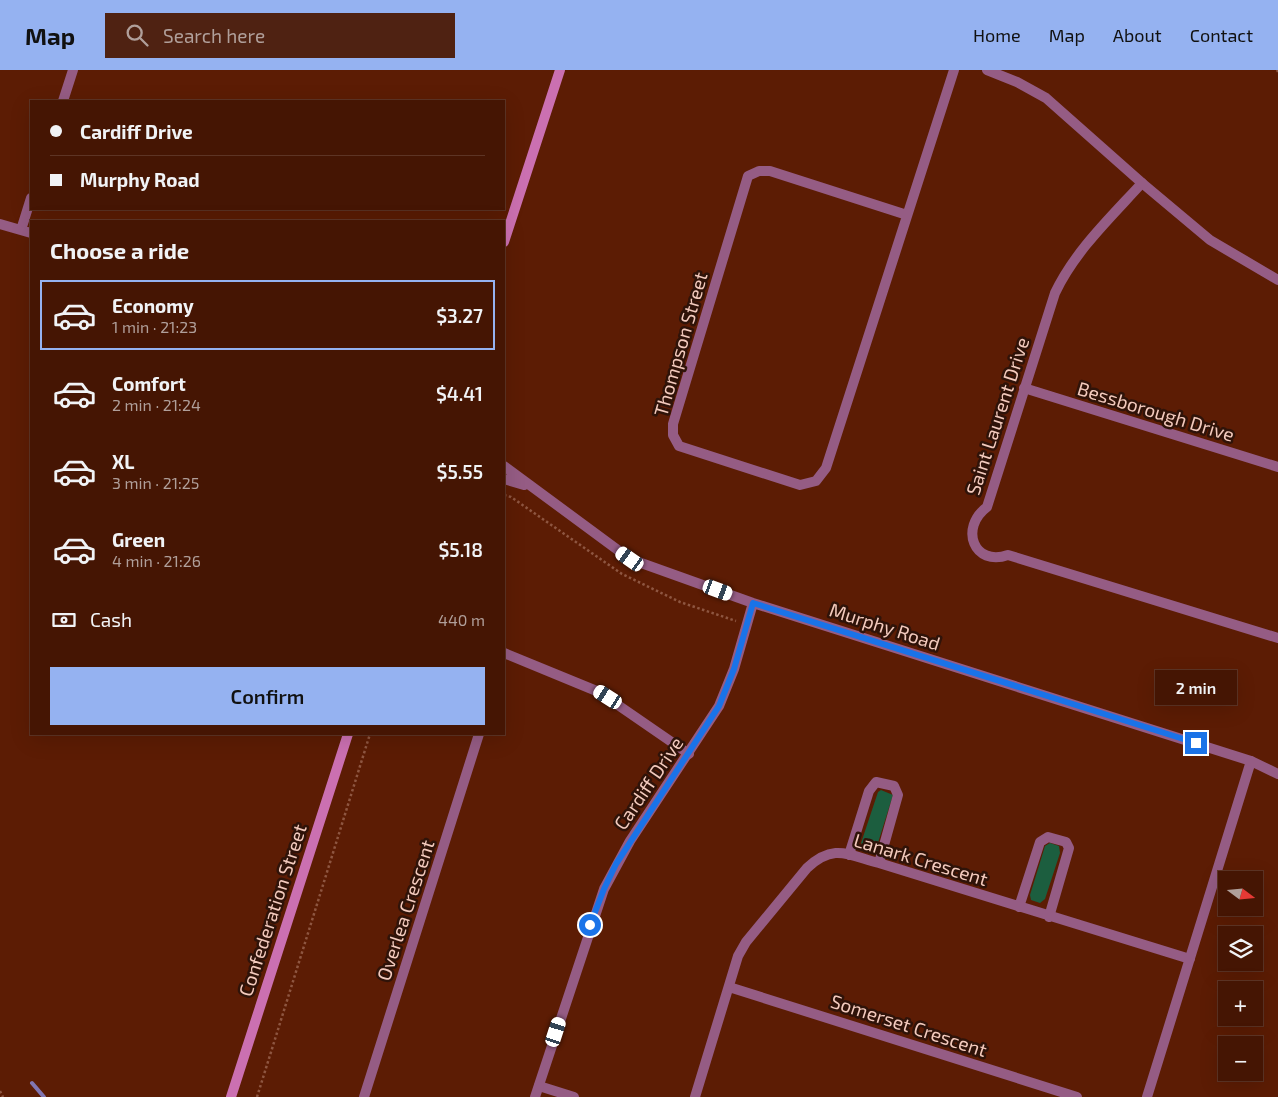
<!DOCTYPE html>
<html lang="en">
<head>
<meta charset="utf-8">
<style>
	body { margin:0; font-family:"Exo 2",sans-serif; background:#4f2212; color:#f1f3f6; height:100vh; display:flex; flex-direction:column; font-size:19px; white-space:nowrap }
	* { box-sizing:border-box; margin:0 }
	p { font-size:16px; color:#b09f9a }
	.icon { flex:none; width:28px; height:28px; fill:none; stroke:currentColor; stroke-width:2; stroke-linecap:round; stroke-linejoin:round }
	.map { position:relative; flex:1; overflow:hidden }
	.details { position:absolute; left:30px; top:150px; width:475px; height:515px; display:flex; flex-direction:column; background:#451503; border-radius:0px; box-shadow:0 5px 20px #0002,0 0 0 1px #5d3425 }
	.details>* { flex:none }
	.banner { position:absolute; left:30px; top:30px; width:475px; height:110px; border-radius:0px; box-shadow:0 5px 20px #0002,0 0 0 1px #5d3425; display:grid; align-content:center; height:110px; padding:0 20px; background:#451503 }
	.needle { width:32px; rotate:106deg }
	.controls { position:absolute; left:1218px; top:801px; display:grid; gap:10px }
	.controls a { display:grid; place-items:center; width:45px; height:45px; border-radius:0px; background:#451503; box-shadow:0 5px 20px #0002,0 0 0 1px #5d3425; font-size:25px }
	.end { position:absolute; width:22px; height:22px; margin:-11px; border:6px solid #1a73e8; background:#fff; box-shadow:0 0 0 2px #fff }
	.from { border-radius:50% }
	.bubble { position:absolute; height:35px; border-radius:0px; background:#451503; box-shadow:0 5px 20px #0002,0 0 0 1px #5d3425; font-size:16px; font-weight:600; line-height:35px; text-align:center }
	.car { position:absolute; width:15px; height:30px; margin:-15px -8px; border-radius:6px; box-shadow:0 0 4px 1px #0007; background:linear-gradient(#fff 24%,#345 0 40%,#fff 0 76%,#345 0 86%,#fff 0) }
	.banner b { display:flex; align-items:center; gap:18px; height:48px; font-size:19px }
	.banner b+b { border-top:1px solid #5d3425 }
	.banner i { width:12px; height:12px; background:#f1f3f6 }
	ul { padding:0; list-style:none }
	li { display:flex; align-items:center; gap:15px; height:70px; margin:0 10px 8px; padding:0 10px; border:2px solid transparent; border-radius:0px }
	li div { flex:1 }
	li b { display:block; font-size:19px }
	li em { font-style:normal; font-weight:600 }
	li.active { border-color:#95b2f1 }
	li>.icon { width:45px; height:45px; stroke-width:1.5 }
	h2 { padding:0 20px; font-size:22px; line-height:60px }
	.pay { display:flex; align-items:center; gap:12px; height:55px; padding:0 20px; font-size:19px }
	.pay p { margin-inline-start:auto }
	.action { display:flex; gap:10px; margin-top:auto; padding:10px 20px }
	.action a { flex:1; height:58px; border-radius:0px; background:#95b2f1; color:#111; font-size:20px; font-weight:600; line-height:58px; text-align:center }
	header { display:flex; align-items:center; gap:30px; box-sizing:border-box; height:70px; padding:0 25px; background:#95b2f1; color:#111 }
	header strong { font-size:24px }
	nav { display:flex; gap:28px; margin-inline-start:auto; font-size:18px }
	.search { width:350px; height:45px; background:#4f2212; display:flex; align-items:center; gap:12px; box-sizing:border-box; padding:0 18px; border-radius:0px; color:#b09f9a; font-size:19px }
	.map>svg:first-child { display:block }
</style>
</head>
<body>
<header>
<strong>Map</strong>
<div class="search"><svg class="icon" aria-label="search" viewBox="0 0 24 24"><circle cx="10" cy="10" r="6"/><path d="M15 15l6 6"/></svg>Search here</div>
<nav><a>Home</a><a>Map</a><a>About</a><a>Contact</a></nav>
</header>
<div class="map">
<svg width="1278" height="1027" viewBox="0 0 1278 1027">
	<rect width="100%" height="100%" fill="#5c1c04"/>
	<!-- green -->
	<path fill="#1c5e3f" d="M 881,720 L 893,725 L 877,776 L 872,780 L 864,778 L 861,773 L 878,722 Z
		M 1050,773 L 1059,776 L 1060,783 L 1045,829 L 1040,833 L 1031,830 L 1030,825 L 1045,776 Z"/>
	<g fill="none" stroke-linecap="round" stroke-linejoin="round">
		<!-- stream -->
		<path stroke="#8176b2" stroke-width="4" d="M 32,1013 L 44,1027"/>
		<!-- path -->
		<path stroke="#8e5641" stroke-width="2.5" stroke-dasharray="2.5 2.5" stroke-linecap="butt" d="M 1277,0 L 1278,2
			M 504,425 L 511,427 L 622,504 L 680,532 L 736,551
			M 0,1021 L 3,1027
			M 257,1027 L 370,664"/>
		<!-- minor -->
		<path stroke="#955c84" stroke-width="10" d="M 63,31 L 73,0
			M 1142,113 C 1110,148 1075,181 1055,223 L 987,437 C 959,458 974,497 1008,485 L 1278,568
			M 907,145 L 770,101 L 759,101 L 748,106 L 673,354 L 673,365 L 679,376 L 800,415 L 816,411 L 826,398 L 954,0
			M 0,154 L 31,163
			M 21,160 L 31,128
			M 1024,318 L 1278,397
			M 504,583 L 599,622 L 689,684
			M 849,785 L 869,721 L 876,712 L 894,716 L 898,725 L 879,793
			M 1019,837 L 1040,772 L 1048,767 L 1066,772 L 1069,778 L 1049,847
			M 729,917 L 1077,1027
			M 539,1016 L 574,1027
			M 364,1027 L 479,664
			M 695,1027 L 738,886 L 746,872 L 807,798 C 834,773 848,785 879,793 L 1190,889
			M 1147,1027 L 1251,691"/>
		<!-- tertiary -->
		<path stroke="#955c84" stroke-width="10" d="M 987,0 L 1017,12 L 1046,28 L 1142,113 L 1210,170 L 1278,210
			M 504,396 L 630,489 L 753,533 L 1251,691 L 1278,704
			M 504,409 L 524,415
			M 535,1027 L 604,819 L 630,771 L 719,636 L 734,599 L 753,533"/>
		<!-- secondary -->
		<path stroke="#cb70b1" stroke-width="10" d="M 504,172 L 560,0
			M 231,1027 L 348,664"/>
	</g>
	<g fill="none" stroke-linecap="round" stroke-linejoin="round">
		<!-- route -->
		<path stroke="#1a73e8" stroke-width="6" d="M 590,855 L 604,819 L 616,794 L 719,636 L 734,599 L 753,533 L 1196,673"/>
	</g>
	<g text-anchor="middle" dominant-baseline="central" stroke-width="5" stroke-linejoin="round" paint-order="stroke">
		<!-- street labels -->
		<g font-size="19" fill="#f3cabd" stroke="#2f1309">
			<text transform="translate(680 274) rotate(-74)">Thompson Street</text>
			<text transform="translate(1156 341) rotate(17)">Bessborough Drive</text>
			<text transform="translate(997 346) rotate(-72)">Saint Laurent Drive</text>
			<text transform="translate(885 556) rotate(18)">Murphy Road</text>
			<text transform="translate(648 713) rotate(-56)">Cardiff Drive</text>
			<text transform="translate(921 789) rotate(17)">Lanark Crescent</text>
			<text transform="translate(272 840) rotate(-72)">Confederation Street</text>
			<text transform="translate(405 840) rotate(-72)">Overlea Crescent</text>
			<text transform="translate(909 955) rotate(18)">Somerset Crescent</text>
		</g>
	</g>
</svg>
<div class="controls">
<a><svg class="needle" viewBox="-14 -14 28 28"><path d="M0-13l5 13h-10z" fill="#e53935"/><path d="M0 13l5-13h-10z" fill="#b09f9a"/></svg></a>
<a><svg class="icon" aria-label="layers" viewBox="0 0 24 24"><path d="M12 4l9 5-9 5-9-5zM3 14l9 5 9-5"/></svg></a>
<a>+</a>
<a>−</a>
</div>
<i class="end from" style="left:590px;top:855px"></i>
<i class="end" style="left:1196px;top:673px"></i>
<div class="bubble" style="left:1155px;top:600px;width:82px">2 min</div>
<i class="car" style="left:630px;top:489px;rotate:305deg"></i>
<i class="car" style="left:718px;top:520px;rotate:110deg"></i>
<i class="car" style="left:608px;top:627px;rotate:302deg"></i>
<i class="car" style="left:556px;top:962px;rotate:18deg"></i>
<div class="banner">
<b><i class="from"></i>Cardiff Drive</b>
<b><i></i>Murphy Road</b>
</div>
<section class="details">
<h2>Choose a ride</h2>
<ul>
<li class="active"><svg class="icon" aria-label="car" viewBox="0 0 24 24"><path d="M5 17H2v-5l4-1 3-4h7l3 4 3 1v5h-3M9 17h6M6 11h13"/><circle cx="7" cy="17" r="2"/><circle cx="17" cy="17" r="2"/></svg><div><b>Economy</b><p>1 min · 21:23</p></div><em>$3.27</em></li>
<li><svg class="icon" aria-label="car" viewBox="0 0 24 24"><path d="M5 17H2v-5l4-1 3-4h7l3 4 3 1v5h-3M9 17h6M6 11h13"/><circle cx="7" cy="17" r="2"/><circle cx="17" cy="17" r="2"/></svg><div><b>Comfort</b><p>2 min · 21:24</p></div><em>$4.41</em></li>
<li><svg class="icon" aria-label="car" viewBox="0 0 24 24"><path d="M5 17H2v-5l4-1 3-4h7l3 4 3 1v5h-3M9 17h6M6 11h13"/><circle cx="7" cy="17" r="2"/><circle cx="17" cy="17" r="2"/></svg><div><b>XL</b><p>3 min · 21:25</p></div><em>$5.55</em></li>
<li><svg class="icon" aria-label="car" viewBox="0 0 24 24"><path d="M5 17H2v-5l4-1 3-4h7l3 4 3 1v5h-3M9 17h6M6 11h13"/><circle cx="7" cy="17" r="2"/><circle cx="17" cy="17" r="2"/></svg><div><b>Green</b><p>4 min · 21:26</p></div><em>$5.18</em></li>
</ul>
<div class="pay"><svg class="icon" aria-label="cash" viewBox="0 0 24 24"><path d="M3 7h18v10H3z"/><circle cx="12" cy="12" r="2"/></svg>Cash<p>440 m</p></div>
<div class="action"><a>Confirm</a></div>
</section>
</div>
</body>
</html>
